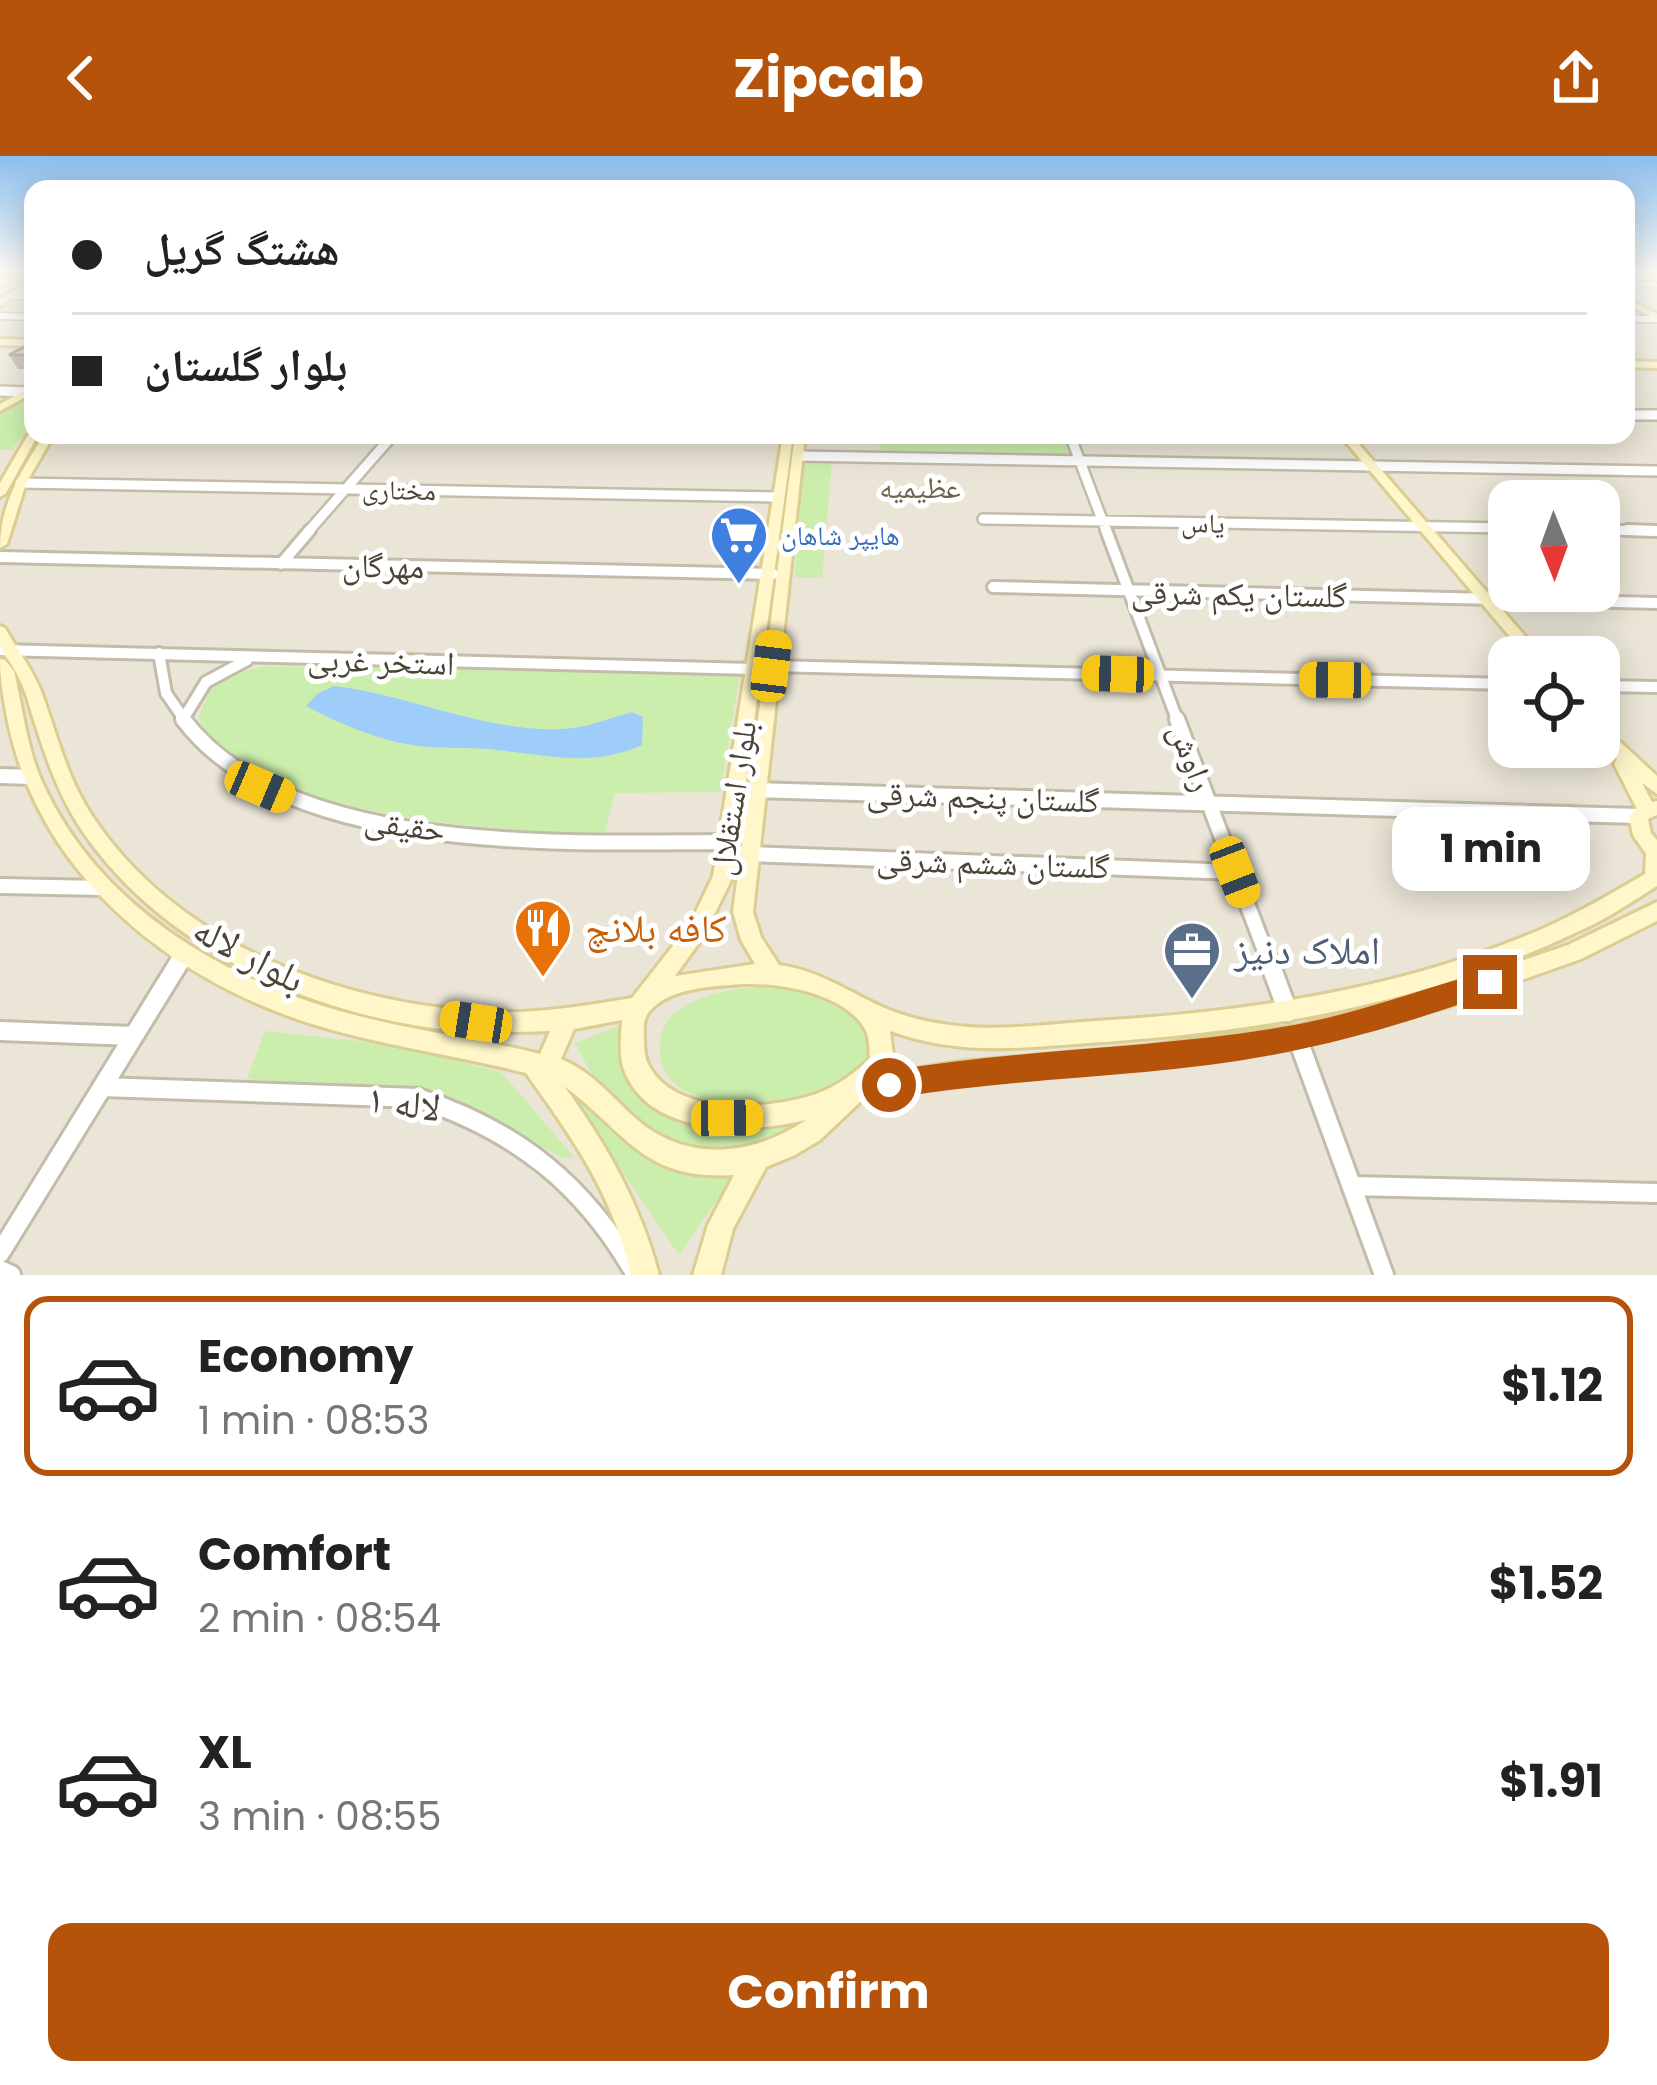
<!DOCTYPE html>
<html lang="en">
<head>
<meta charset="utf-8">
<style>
	body { margin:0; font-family:Poppins,"Noto Naskh Arabic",sans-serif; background:#f6f6f6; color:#222; height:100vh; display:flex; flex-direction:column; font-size:45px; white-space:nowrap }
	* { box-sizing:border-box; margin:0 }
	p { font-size:39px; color:#767676 }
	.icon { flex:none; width:66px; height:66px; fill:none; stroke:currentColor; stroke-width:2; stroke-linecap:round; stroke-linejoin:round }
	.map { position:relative; height:1119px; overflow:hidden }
	.details { display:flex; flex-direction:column; background:#fff; flex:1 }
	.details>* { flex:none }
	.guide { position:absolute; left:24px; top:24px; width:1611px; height:264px; border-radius:24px; box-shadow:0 6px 30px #0003; display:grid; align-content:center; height:264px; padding:0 48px; background:#fff }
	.needle { width:78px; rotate:179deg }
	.buttons { position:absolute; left:1488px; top:324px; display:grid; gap:24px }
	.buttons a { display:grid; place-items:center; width:132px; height:132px; border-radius:24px; background:#fff; box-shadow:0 6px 30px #0003; font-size:60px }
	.end { position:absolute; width:54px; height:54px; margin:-27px; border:15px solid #b45309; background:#fff; box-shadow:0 0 0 6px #fff }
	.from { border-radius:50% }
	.bubble { position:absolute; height:84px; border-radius:24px; background:#fff; box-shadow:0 6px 30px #0003; font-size:39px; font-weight:700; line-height:84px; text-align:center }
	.car { position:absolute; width:36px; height:72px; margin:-36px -18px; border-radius:15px; box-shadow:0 0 9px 3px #0007; background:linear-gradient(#f5c518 24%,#345 0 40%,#f5c518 0 76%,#345 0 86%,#f5c518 0) }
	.guide b { display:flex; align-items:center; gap:42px; height:114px; font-size:45px }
	.guide b+b { border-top:3px solid #e0e0e0 }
	.guide i { width:30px; height:30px; background:#222 }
	ul { padding:21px 0 0; list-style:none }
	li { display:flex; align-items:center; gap:36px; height:180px; margin:0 24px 18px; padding:0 24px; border:6px solid transparent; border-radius:24px }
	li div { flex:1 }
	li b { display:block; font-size:45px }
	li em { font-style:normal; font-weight:700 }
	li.selected { border-color:#b45309 }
	li>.icon { width:108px; height:108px; stroke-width:1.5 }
	.primary-button { display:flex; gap:24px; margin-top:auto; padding:24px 48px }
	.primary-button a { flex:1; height:138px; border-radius:24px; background:#b45309; color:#fff; font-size:48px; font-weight:700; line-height:138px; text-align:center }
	header { display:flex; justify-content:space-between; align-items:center; height:156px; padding:0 48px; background:#b45309; color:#fff; font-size:54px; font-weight:700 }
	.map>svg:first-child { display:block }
</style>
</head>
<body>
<header><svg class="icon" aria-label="back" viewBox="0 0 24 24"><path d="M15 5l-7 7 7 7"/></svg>Zipcab<svg class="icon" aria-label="share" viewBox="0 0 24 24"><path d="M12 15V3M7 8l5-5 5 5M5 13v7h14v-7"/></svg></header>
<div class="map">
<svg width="1657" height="1119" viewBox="0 0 1657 1119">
	<rect width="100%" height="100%" fill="#f6f3e8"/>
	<!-- residential -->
	<path fill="#eae5d6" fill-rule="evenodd" d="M 0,116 L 33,116 L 33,279 L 1626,279 L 1626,116 L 1657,116 L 1657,1119 L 0,1119 ZM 1509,345 L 1599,345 L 1599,435 L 1509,435 ZM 1509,501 L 1599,501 L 1599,591 L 1509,591 Z"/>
	<!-- green -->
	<path fill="#cceead" d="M 33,237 L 33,268 L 12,294 L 0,294 L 0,256 Z
		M 879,279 L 1069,279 L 1075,300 L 880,298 Z
		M 807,303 L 832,304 L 822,422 L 795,422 L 803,305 Z
		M 268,510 L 740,519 L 720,636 L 615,637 L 604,679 C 498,673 254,665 198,562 L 211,531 L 238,516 Z
		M 774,830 C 808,833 913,867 866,918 C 831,955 676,969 661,905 C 647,841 733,831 774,830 Z
		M 624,868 C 608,989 737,985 819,960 C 719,1024 625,993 575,887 Z
		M 265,875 L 397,889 L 502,917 L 575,1002 L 563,1002 L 465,949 L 420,936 L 247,923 Z
		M 563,928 C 624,982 651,1006 732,1022 L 679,1099 Z"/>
	<!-- water -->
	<path fill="#9fcdf9" d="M 334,530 C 410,539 485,576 560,573 C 584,573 610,562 632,556 L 643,561 L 642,589 C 591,612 549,599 496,594 C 474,591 452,593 430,591 C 389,589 342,569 306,550 L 317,538 Z"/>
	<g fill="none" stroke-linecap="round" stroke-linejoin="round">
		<defs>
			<path id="street-far4" d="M 10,140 L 33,140
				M 0,160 L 33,161
				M 1626,163 L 1657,163"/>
			<path id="street-far3" d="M 0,235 L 28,236
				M 1626,259 L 1657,259
				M 1070,279 L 1107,377
				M 797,300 L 1657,315
				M 20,327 L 777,341
				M 983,363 L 1509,372
				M 1599,374 L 1657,375
				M 307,377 L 393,279"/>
			<path id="street-far2" d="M 1106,374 L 1178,566
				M 1627,374 L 1657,375
				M 0,401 L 773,418
				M 281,408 L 310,374
				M 993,431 L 1657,447
				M 0,494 L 753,513
				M 159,497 L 166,537 L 186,566
				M 771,510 L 1509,528
				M 1599,530 L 1657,531
				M 182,565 L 206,526 L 247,504"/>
			<path id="street-far1" d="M 183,563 C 287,702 572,686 730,686
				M 1177,563 L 1270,808
				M 0,620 L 32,621
				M 755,634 L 1638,660
				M 750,698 L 1235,716
				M 0,730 L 104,732
				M 178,808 L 184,798"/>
			<path id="street" d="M 1269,805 L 1288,856
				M 0,875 L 133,880
				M 1297,881 L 1384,1119
				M 102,931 L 418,942 C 517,975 584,1028 636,1119
				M 1352,1030 L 1657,1037
				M 0,1097 L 180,805
				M 0,1114 L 11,1119"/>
			<path id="secondary" d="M 16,116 L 26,116 L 0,131 L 0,126 Z
				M 33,124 L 33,129 L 0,150 L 0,143 Z
				M 1626,127 L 1657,127 L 1657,131 L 1626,131 Z
				M 1626,142 L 1657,158 L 1657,164 L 1626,147 Z
				M 0,183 L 33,184 L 33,190 L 0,189 Z
				M 1626,205 L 1657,206 L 1657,212 L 1626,211 Z
				M 33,230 L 33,237 L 0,255 L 0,248 Z
				M 33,276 L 33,279 L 38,279 L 6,337 L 0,341 L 0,327 L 28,279 Z
				M 44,279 L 54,279 L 26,327 L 7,388 L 0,392 C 0,348 21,315 44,279 Z
				M 584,279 L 793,279 L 733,720 L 704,780 L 675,820 L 755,808 L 741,784 L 733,756 L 795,279 L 805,279 L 753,756 L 761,781 L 779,809 C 817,814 846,834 880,850 C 902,860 926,866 950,869 C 997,876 1048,868 1095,865 C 1237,857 1382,836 1515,784 C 1561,767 1602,743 1645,718 L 1646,698 L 1633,679 L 1629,660 L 1637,653 L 1614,608 L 1617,603 L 1599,586 L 1599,570 L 1605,572 L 1657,620 L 1657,638 L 1642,627 L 1652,646 L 1657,645 L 1657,659 L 1648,663 L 1651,677 L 1657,684 L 1657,730 C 1636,743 1616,757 1594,768 C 1437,846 1263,876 1089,887 C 1019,892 959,900 890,875 L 894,908 L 889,917 L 960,906 L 1146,890 L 1297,870 L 1448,830 L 1568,789 L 1657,746 L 1657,765 L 1581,803 L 1448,850 L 1297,892 L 1146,912 L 960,928 L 860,946 L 820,984 L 795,999 L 766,1011 L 733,1073 L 721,1119 L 693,1119 L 708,1069 L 734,1019 C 643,1025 627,977 564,930 C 607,989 640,1047 659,1119 L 631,1119 C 612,1036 574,985 526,917 C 455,899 382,890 312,868 C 169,823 39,718 8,566 C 4,545 0,525 0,503 L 5,504 L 14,515 C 23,553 27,595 44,630 C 101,752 226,825 351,858 C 413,875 478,882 540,898 L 550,875 C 504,877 458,877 413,869 C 286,847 154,782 81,673 C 57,637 44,596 31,555 C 27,540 22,526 14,513 C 10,505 2,497 0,489 C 0,483 0,477 0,470 L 5,472 C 17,493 32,513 41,535 C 57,578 67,623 93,661 C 178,789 341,848 488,856 C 536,858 584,850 632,842 L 690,768 L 713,720 L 782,285 L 589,282 ZM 744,828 C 782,827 847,838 866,875 C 870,883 869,894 870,903 C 853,918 838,930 816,938 C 769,954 674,961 648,908 C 644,900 644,890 644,881 C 643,867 644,858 656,849 C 678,831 717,830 744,828 ZM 622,864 C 621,878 619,898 623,911 C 647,982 748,978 806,964 C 751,1001 685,1007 634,961 C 611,940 591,915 561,903 L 574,873 Z
				M 1340,279 L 1351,279 L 1543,501 L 1527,501 Z"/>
		</defs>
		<!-- street-far4 casing -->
		<use href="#street-far4" stroke="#c3bcaa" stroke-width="9"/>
		<!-- street-far3 casing -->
		<use href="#street-far3" stroke="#c3bcaa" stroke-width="14"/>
		<!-- street-far2 casing -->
		<use href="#street-far2" stroke="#c3bcaa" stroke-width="16"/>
		<!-- street-far1 casing -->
		<use href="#street-far1" stroke="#c3bcaa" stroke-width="20"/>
		<!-- street casing -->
		<use href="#street" stroke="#c3bcaa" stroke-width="24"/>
		<!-- secondary casing -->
		<use href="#secondary" stroke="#dbcd93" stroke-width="6"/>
		<!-- street-far4 -->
		<use href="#street-far4" stroke="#fff" stroke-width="6"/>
		<!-- street-far3 -->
		<use href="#street-far3" stroke="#fff" stroke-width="9"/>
		<!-- street-far2 -->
		<use href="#street-far2" stroke="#fff" stroke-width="10"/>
		<!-- street-far1 -->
		<use href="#street-far1" stroke="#fff" stroke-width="14"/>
		<!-- street -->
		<use href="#street" stroke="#fff" stroke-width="18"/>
		<!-- secondary -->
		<use href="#secondary" fill="#fff6c9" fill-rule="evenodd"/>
	</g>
	<!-- wall -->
	<path fill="#bbb3a2" d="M 33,190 L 33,213 L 18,213 L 9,199 Z"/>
	<!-- building -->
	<path fill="#d9d0bc" stroke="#989284" stroke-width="3" d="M 26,190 L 33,190 L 33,199 L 9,199 Z"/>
	<!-- sky -->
	<linearGradient id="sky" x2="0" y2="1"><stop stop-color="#8bbeef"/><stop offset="0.42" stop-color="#fbfaf5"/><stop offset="1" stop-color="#fbfaf5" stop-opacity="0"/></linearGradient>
	<rect width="1657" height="273" fill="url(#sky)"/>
	<!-- route -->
	<path fill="#b45309" d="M 1490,814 L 1503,826 L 1499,834 C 1435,858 1364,880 1297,894 C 1164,923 1024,919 889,943 L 879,939 L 875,929 L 879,919 L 889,915 C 1023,892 1160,893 1294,869 C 1359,857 1425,832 1490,814 Z"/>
	<!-- icons -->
	<defs>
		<symbol id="supermarket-pin" viewBox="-11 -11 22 30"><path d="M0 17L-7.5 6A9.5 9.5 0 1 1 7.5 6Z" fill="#3f7fe0" stroke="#fff"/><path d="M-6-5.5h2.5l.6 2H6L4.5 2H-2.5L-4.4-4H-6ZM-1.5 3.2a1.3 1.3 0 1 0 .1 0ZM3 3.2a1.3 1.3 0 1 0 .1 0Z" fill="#fff"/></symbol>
		<symbol id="restaurant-pin" viewBox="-11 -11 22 30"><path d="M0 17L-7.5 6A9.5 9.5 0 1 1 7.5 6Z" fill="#e8710a" stroke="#fff"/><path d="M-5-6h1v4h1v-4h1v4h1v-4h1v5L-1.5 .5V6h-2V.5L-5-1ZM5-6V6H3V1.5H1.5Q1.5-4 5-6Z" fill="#fff"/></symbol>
		<symbol id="office-pin" viewBox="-11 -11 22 30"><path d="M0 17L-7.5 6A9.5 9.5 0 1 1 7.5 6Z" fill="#5c6f8a" stroke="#fff"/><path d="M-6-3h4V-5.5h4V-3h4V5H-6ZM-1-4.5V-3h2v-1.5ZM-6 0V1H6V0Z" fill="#fff"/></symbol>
	</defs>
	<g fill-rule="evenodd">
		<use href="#supermarket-pin" x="706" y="346" width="66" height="90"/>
		<use href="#restaurant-pin" x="510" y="739" width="66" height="90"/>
		<use href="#office-pin" x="1159" y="761" width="66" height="90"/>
	</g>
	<g text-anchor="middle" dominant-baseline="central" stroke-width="10" stroke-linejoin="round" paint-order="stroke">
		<!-- far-street labels -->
		<g font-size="27" fill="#4b4436" stroke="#fff">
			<text transform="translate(399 334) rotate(1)">مختاری</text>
			<text transform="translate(1203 367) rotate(1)">یاس</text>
		</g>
		<!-- far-shop labels -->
		<g font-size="27" fill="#366cbe" stroke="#fff" text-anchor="start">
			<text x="781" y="379">هایپر شاهان</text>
		</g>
		<!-- far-neighbourhood labels -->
		<g font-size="30" fill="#6f634c" stroke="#fff">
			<text x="920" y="331">عظیمیه</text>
		</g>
		<!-- street labels -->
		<g font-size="33" fill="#4b4436" stroke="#fff">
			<text transform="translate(383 410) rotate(1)">مهرگان</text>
			<text transform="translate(1239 438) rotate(1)">گلستان یکم شرقی</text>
			<text transform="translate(381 505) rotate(2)">استخر غربی</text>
			<text transform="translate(1192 601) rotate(69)">راوش</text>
			<text transform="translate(983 641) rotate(2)">گلستان پنجم شرقی</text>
			<text transform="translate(733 642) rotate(-81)">بلوار استقلال</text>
			<text transform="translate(405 669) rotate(8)">حقیقی</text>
			<text transform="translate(993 707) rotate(2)">گلستان ششم شرقی</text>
		</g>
		<!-- near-food labels -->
		<g font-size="39" fill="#c56008" stroke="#fff" text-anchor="start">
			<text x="585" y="772">کافه بلانچ</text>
		</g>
		<!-- near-service labels -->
		<g font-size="39" fill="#4e5e75" stroke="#fff" text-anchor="start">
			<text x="1234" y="794">املاک دنیز</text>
		</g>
		<!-- near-street labels -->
		<g font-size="39" fill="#4b4436" stroke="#fff">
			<text transform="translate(249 798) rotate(28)">بلوار لاله</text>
			<text transform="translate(404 947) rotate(8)">لاله ۱</text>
		</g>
	</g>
</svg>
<div class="buttons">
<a><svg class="needle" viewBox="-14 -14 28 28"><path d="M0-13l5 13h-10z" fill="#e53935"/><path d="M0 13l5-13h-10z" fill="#767676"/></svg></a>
<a><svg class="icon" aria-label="locate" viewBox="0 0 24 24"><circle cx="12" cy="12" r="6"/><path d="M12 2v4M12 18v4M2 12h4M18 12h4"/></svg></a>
</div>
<i class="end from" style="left:889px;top:929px"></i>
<i class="end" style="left:1490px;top:826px"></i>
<div class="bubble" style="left:1392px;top:651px;width:198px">1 min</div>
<i class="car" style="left:771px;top:510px;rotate:7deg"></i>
<i class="car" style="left:1118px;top:518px;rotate:272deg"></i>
<i class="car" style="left:1335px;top:524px;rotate:271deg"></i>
<i class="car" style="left:260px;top:631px;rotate:113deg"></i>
<i class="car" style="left:1235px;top:716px;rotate:159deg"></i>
<i class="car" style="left:476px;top:866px;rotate:279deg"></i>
<i class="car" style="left:727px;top:962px;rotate:89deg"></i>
<div class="guide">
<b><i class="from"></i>هشتگ گریل</b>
<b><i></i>بلوار گلستان</b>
</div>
</div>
<section class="details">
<ul>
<li class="selected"><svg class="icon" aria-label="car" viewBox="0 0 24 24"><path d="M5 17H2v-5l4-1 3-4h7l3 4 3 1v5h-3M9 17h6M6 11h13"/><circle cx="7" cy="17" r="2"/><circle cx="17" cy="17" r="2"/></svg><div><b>Economy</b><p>1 min · 08:53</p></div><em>$1.12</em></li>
<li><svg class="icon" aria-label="car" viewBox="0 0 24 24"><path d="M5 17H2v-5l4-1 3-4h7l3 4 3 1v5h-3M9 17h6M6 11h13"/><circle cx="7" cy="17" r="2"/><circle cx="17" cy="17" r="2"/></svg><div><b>Comfort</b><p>2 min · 08:54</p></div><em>$1.52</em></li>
<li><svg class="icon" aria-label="car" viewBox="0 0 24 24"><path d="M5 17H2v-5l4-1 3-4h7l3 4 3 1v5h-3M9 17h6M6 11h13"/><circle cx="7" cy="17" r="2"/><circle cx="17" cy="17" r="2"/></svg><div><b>XL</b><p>3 min · 08:55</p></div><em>$1.91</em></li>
</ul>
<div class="primary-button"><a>Confirm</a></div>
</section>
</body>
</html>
